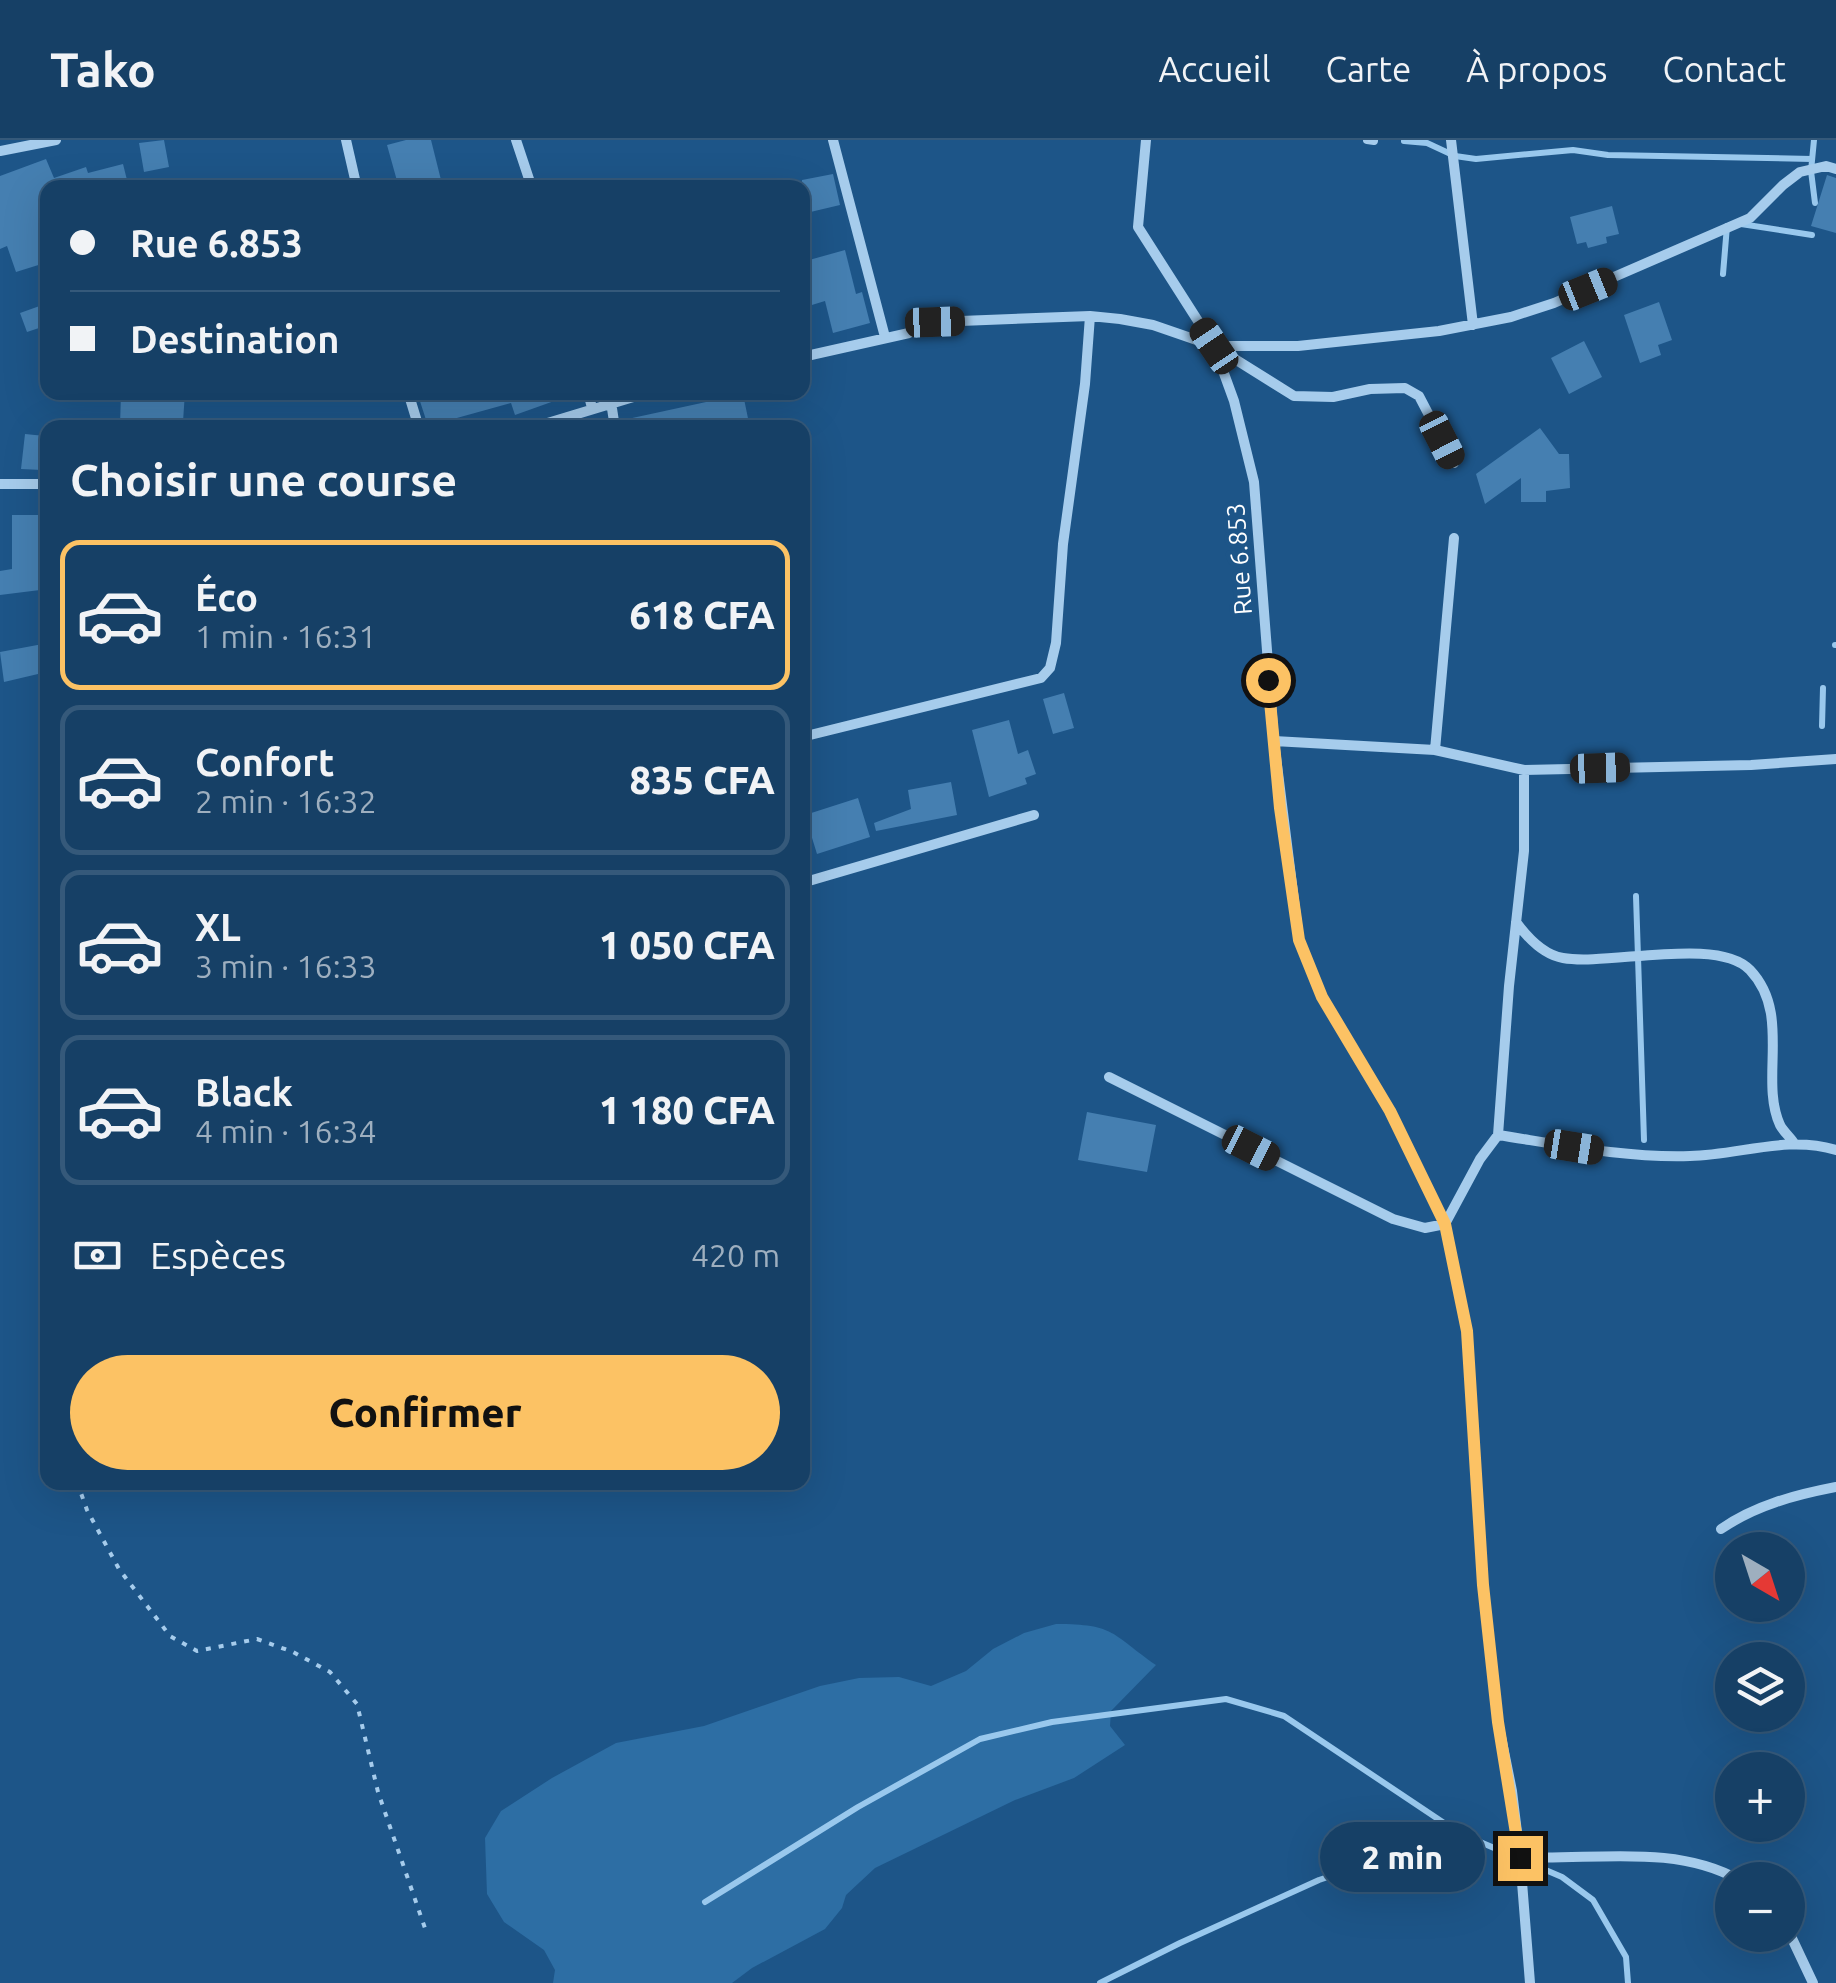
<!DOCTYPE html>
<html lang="fr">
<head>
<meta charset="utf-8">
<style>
	body { margin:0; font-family:Ubuntu,sans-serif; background:#234b6f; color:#f1f3f6; height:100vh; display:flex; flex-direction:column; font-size:38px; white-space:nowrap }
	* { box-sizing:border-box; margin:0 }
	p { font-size:32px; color:#9eafbf }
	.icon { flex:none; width:55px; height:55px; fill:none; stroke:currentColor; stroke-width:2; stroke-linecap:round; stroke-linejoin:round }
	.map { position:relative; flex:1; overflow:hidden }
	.side { position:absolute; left:40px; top:280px; width:770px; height:1070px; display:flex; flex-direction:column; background:#164066; border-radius:20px; box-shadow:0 10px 40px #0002,0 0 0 2px #35597a }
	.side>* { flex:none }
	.hud { position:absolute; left:40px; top:40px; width:770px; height:220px; border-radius:20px; box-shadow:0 10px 40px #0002,0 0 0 2px #35597a; display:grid; align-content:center; height:220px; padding:0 30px; background:#164066 }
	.needle { width:65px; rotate:141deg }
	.buttons { position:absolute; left:1715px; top:1392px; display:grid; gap:20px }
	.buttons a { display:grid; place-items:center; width:90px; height:90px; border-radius:50%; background:#164066; box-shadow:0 10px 40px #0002,0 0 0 2px #35597a; font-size:50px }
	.end { position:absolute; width:45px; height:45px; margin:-22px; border:12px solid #fcc264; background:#111; box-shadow:0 0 0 5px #111 }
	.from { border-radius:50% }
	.bubble { position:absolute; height:70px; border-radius:35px; background:#164066; box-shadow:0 10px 40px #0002,0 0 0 2px #35597a; font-size:32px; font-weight:800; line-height:70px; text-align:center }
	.car { position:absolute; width:30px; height:60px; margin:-30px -15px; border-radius:12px; box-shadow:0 0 8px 2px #0007; background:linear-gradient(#222 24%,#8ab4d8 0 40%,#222 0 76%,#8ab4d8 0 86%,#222 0) }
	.hud b { display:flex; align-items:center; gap:35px; height:95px; font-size:38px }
	.hud b+b { border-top:2px solid #35597a }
	.hud i { width:25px; height:25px; background:#f1f3f6 }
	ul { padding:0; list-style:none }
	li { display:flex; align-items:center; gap:30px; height:150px; margin:0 20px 15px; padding:0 10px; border:5px solid #35597a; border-radius:20px }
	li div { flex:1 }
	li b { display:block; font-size:38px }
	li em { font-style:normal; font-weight:800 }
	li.selected { border-color:#fcc264 }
	li>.icon { width:90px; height:90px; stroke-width:1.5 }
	h2 { padding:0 30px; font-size:45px; line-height:120px }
	.pay { display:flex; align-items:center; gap:25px; height:110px; padding:0 30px; font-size:38px }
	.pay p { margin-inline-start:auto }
	.action { display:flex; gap:20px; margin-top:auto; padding:20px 30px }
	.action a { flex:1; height:115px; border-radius:60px; background:#fcc264; color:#111; font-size:40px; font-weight:800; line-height:115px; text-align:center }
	header { display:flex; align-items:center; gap:60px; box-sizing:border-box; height:140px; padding:0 50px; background:#164066; border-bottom:2px solid #35597a }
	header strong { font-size:48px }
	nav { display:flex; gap:55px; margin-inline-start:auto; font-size:35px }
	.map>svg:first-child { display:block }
</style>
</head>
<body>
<header>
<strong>Tako</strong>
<nav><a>Accueil</a><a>Carte</a><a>À propos</a><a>Contact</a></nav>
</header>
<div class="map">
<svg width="1836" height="1843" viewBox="0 0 1836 1843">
	<rect width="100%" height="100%" fill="#1d5588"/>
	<!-- green -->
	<path fill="#2d6ea4" d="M 1056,1484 C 1116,1484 1111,1494 1156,1525 L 1111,1571 L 1110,1586 L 1125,1605 L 1074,1638 L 1015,1660 L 875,1728 L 846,1755 L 842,1768 L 825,1789 L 752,1828 L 732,1843 L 553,1843 L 555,1830 L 544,1810 L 504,1782 L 487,1754 L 485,1698 L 501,1671 L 552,1638 L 616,1603 L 704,1586 L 820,1546 L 859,1538 L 899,1537 L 931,1546 L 966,1531 L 993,1509 L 1024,1493 Z"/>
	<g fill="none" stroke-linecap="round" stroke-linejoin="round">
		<!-- stream -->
		<path stroke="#99c8ed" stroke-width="6" d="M 1814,0 L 1811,31 L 1815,63
			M 1404,1 L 1427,3 L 1455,16 L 1476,19 L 1573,10 L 1608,15 L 1812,19
			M 1741,84 L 1812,95
			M 1723,134 L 1727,86
			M 1835,505 L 1836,505
			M 1822,586 L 1823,548
			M 1636,756 L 1644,1000
			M 705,1762 L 858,1667 L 980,1599 L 1052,1582 L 1226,1559 L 1284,1576 L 1459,1693 L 1562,1737 L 1593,1760 L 1626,1817 L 1628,1843
			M 1100,1843 L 1180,1803 L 1319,1740 L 1458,1693"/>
	</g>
	<!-- building -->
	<path fill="#457fb1" d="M 164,0 L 169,27 L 144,32 L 139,3 Z
		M 406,0 L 431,0 L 443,48 L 399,48 L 387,5 Z
		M 46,19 L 54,38 L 86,27 L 88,33 L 123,24 L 129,48 L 48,48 L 48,122 L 16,132 L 7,106 L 0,109 L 0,36 Z
		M 833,34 L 840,65 L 802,74 L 802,40 Z
		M 1827,35 L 1836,38 L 1836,93 L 1811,86 Z
		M 1612,66 L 1619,94 L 1606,97 L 1607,103 L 1588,108 L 1586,102 L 1577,104 L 1570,77 Z
		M 845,110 L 856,154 L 862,152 L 870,183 L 833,193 L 825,161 L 802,168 L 802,122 Z
		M 1659,162 L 1672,200 L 1658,205 L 1661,215 L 1640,223 L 1624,175 Z
		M 48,163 L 48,185 L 27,192 L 20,173 Z
		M 1584,201 L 1602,237 L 1569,254 L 1551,218 Z
		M 121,252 L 185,252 L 183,282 L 120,286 Z
		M 417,252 L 571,252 L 571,255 L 515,275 L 511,263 L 428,286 Z
		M 743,254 L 750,288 L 624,288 L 623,280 Z
		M 1540,288 L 1559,314 L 1569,314 L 1570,348 L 1546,351 L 1546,362 L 1521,362 L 1521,338 L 1485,364 L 1476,334 Z
		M 25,294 L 45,296 L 42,330 L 21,329 Z
		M 12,375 L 48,375 L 48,449 L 0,455 L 0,431 L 12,429 Z
		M 48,503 L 48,528 L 38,530 L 38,534 L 4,542 L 0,512 Z
		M 1064,553 L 1074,588 L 1053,594 L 1043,559 Z
		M 1009,580 L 1018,614 L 1028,610 L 1036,634 L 1025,638 L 1027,644 L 989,657 L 972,590 Z
		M 951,642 L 957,675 L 876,691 L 874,683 L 911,669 L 908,650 Z
		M 858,658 L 870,697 L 817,714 L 805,675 Z
		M 1087,972 L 1156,985 L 1147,1032 L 1078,1020 Z"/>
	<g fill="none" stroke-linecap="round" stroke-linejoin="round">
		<!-- path -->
		<path stroke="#a6ccec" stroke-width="4" stroke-dasharray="5 8" stroke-linecap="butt" d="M 77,1342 L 87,1370 L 119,1429 L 170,1496 L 197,1511 L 257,1499 L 293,1512 L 330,1532 L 357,1564 L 378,1652 L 427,1794"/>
		<!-- service -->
		<path stroke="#a6ccec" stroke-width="8" d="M 1367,0 L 1374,1"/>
		<!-- minor -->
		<path stroke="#a6ccec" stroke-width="10" d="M 346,0 L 357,48
			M 516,0 L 532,48
			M 833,0 L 885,197
			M 1146,0 L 1138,87 L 1214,206 L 1234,261 L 1254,342 L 1274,601 L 1299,800 L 1322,857 L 1390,971 L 1445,1084 L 1467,1191 L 1483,1445 L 1498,1582 L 1512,1651 L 1520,1717 L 1530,1843
			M 1451,0 L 1473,185
			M 0,11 L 56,0
			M 1215,206 L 1298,206 L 1439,191 L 1511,177 L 1554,163 L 1750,78 L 1783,45 L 1800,32 L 1826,26 L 1836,29
			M 802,217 L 909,193 L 935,182 L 1090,176 L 1120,179 L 1153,185 L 1214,206 L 1294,256 L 1333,257 L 1370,249 L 1405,248 L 1419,256 L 1454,323
			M 408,252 L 419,288
			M 588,252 L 592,268
			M 611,262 L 615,288
			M 531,288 L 650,252
			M 0,344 L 48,344
			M 802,597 L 1041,538 L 1050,528 L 1056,503 L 1063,404 L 1085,244 L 1090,176
			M 1274,601 L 1435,610 L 1524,630 L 1751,625 L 1836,619
			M 1435,610 L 1454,398
			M 802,743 L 1034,675
			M 1516,782 C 1527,797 1544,815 1563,818 C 1608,826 1718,796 1750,830 C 1792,874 1759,939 1780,985 C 1783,991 1790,997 1794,1003
			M 1109,937 L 1393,1079 L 1425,1088 L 1445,1084 L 1480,1019 L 1498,995 L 1509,846 L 1524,711 L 1524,630
			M 1498,995 C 1562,1005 1626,1018 1690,1016 C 1740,1015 1787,995 1836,1010
			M 1721,1389 C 1756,1365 1795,1355 1836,1347
			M 1520,1717 C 1591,1721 1674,1703 1739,1740
			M 1788,1790 L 1813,1843"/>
	</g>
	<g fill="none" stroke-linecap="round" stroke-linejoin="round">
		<!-- route -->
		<path stroke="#fcc264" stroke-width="12" d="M 1268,540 L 1280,668 L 1299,800 L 1322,857 L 1390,971 L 1445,1084 L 1467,1191 L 1483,1445 L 1498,1582 L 1520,1718"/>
	</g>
	<g text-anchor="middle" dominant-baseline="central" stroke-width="9" stroke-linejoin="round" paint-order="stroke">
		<!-- street labels -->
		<g font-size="25" fill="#fff" stroke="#1d5588">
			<text transform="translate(1239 419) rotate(-94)">Rue 6.853</text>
		</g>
	</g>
</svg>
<div class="buttons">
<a><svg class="needle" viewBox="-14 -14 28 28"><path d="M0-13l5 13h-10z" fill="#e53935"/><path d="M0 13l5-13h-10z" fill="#9eafbf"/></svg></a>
<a><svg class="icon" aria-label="layers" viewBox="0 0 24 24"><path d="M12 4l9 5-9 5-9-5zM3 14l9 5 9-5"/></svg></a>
<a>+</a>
<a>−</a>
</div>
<i class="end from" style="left:1268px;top:540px"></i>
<i class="end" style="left:1520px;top:1718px"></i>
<div class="bubble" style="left:1320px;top:1682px;width:165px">2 min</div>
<i class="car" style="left:1588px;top:149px;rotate:68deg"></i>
<i class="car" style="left:935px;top:182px;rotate:88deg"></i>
<i class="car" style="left:1214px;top:206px;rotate:326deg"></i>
<i class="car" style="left:1442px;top:300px;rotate:153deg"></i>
<i class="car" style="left:1600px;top:628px;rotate:88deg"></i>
<i class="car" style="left:1574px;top:1007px;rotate:99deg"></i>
<i class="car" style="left:1251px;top:1008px;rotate:117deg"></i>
<div class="hud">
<b><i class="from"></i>Rue 6.853</b>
<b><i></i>Destination</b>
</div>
<section class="side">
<h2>Choisir une course</h2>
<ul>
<li class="selected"><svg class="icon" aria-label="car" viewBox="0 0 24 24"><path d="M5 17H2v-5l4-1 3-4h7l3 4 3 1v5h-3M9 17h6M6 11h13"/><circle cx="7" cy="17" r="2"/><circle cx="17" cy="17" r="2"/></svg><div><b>Éco</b><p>1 min · 16:31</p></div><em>618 CFA</em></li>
<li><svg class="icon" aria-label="car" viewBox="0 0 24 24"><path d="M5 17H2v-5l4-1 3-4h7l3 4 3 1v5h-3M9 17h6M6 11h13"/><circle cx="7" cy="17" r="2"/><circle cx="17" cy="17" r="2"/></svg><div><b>Confort</b><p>2 min · 16:32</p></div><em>835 CFA</em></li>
<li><svg class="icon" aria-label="car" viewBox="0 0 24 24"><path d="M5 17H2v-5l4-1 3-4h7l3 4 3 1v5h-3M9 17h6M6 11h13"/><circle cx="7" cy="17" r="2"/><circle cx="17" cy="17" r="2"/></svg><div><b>XL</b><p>3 min · 16:33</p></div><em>1 050 CFA</em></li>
<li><svg class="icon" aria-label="car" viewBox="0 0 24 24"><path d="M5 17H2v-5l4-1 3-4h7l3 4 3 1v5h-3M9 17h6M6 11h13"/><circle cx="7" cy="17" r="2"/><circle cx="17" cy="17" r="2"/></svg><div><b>Black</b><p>4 min · 16:34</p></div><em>1 180 CFA</em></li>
</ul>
<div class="pay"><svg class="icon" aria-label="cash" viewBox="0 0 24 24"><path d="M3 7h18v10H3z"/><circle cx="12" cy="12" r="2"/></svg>Espèces<p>420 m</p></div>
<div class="action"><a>Confirmer</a></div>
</section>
</div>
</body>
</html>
